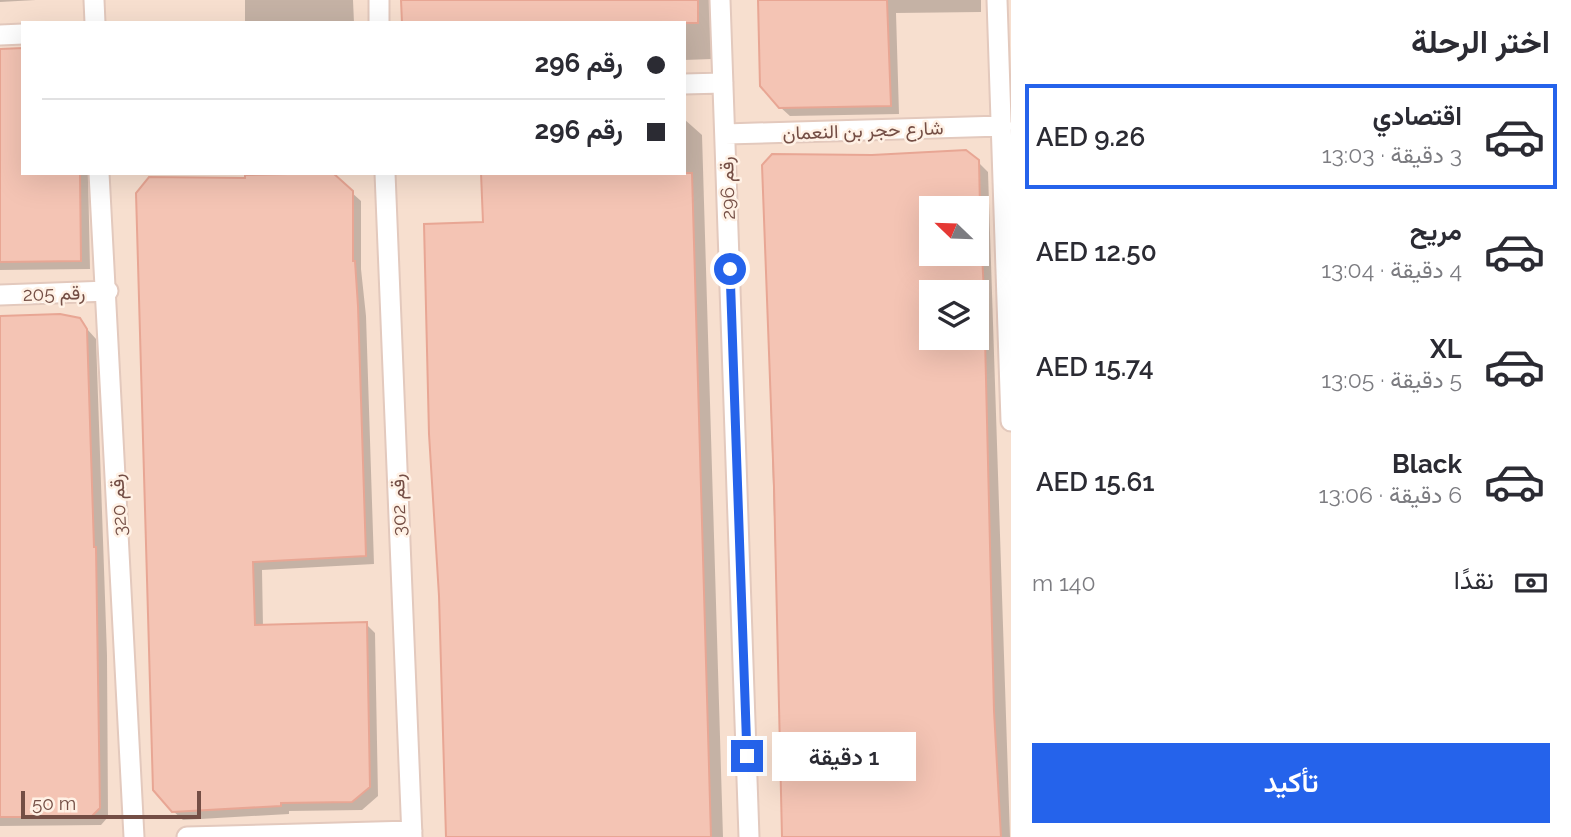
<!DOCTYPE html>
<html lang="ar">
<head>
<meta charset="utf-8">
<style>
	body { margin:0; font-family:Raleway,Vazirmatn,sans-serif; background:#f7f7f7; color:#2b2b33; direction:rtl; height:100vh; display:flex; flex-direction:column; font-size:26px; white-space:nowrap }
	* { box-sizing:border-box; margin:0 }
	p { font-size:23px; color:#7c7c81 }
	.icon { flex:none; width:38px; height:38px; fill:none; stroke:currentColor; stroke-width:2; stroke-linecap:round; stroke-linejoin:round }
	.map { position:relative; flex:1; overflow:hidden; direction:ltr }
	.side { display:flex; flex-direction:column; background:#fff; width:560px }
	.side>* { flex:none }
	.guide { position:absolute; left:21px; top:21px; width:665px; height:154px; border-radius:0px; box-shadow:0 7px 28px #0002; direction:rtl; display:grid; align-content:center; height:154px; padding:0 21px; background:#fff }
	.needle { width:46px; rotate:293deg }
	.controls { position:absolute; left:919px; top:196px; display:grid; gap:14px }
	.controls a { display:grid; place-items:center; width:70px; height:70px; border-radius:0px; background:#fff; box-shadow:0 7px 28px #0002; font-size:35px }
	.scale { position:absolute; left:21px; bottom:18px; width:180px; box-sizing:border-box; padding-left:7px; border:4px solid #744e45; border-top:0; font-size:19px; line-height:24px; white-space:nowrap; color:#744e45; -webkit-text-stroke:5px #fff1e5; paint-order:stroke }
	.end { position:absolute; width:32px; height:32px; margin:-16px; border:9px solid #2563eb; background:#fff; box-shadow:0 0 0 4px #fff }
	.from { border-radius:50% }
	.bubble { position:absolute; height:49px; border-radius:0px; background:#fff; box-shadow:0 7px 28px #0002; font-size:23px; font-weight:600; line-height:49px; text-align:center; direction:rtl }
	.guide b { display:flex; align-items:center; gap:24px; height:66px; font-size:26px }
	.guide b+b { border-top:2px solid #e1e1e2 }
	.guide i { width:18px; height:18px; background:#2b2b33 }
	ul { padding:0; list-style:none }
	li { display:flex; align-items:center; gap:21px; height:105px; margin:0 14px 10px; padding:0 7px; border:4px solid transparent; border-radius:0px }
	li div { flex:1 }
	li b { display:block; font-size:26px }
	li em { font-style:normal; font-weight:600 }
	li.active { border-color:#2563eb }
	li>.icon { width:63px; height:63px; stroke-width:1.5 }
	h2 { padding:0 21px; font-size:32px; line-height:84px }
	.pay { display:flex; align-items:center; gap:18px; height:77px; padding:0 21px; font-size:26px }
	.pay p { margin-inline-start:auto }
	.cta { display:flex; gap:14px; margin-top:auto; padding:14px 21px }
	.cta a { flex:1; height:80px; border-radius:0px; background:#2563eb; color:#fff; font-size:28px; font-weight:600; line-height:80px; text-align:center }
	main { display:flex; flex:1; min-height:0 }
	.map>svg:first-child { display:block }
</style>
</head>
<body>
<main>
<section class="side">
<h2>اختر الرحلة</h2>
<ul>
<li class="active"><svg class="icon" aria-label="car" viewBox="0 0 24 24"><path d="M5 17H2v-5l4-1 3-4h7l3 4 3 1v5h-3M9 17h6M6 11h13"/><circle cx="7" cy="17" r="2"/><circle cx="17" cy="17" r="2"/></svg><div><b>اقتصادي</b><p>3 دقيقة · 13:03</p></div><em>AED 9.26</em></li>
<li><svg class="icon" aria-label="car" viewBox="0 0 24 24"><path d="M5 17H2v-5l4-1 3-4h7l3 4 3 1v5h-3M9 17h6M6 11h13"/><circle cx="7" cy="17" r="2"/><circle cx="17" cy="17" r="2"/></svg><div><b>مريح</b><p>4 دقيقة · 13:04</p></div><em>AED 12.50</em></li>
<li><svg class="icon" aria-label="car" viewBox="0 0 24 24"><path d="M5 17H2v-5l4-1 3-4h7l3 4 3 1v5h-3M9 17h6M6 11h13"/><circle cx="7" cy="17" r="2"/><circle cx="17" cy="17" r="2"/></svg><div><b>XL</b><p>5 دقيقة · 13:05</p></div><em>AED 15.74</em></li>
<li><svg class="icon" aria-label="car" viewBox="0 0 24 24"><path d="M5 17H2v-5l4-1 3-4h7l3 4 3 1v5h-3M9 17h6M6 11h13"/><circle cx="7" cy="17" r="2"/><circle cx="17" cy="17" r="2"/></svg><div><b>Black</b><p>6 دقيقة · 13:06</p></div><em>AED 15.61</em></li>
</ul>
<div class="pay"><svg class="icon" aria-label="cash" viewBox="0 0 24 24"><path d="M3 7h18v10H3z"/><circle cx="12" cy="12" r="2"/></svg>نقدًا<p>140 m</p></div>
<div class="cta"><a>تأكيد</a></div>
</section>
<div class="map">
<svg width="1011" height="837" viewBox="0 0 1011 837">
	<rect width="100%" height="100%" fill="#fdecde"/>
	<!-- residential -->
	<path fill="#f7dfcf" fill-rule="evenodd" d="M 0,0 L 1011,0 L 1011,837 L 0,837 ZM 23,23 L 684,23 L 684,173 L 23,173 ZM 931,208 L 976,208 L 976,254 L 931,254 ZM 931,292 L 976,292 L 976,338 L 931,338 Z"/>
	<!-- shadow -->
	<path fill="#0003" fill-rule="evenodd" d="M 0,0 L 36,0 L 0,2 Z
		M 245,0 L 353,0 L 354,23 L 245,23 Z
		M 403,0 L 710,0 L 712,59 L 684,60 L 684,23 Z
		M 759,0 L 981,0 L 981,12 L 896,13 L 899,114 L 790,116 L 780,107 Z
		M 0,50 L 23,173 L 88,173 L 90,269 L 0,270 Z
		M 684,119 L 702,135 L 723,837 L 448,837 L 485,224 L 684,173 Z
		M 977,161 L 988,172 L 1010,837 L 784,837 L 763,166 ZM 931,208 L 976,208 L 976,254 L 931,254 ZM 931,292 L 976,292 L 976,338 L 931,338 Z
		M 351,192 L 361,201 L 361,269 L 366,316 L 374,564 L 262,570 L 263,627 L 366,624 L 375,633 L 378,796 L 362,810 L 289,811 L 289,814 L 183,820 L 173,811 Z
		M 0,319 L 79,320 L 96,339 L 107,655 L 108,817 L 101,825 L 0,826 Z"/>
	<!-- building -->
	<path fill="#f4c4b4" stroke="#e8a694" stroke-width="2" d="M 401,0 L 698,0 L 698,23 L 402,23 Z
		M 758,0 L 887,0 L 891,106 L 779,108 L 760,86 Z
		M 23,48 L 23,173 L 80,173 L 81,261 L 0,262 L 0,49 Z
		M 966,150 L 979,160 L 980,208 L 931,208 L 931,254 L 982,254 L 984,292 L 931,292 L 931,338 L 985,338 L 994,711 L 1001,837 L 782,837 L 774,487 L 762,165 L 772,154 L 872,155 Z
		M 333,173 L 353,191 L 353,261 L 355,261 L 358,306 L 366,556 L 253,562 L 255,625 L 367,622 L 370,787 L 352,802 L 281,803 L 281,806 L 172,812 L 153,790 L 136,193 L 149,177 L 245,178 L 245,175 Z
		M 481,173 L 692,173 L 711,837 L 446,837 L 439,596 L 429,434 L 424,224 L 483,222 Z
		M 60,314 L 80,318 L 87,329 L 94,547 L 96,547 L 100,808 L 91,817 L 0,817 L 0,316 Z"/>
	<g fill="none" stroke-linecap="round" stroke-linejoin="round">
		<defs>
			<path id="minor" d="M 94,0 L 95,23
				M 379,0 L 379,23
				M 720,0 L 749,837
				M 997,0 L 1011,421
				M 0,35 L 23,34
				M 684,84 L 723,83
				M 725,134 L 1002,126
				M 99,173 L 134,837
				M 385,173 L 412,837
				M 0,295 L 108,291
				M 187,837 L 412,831"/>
		</defs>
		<!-- minor casing -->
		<use href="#minor" stroke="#e3c9bd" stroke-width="23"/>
		<!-- minor -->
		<use href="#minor" stroke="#fff" stroke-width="19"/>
	</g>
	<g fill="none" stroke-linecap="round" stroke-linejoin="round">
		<!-- route -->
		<path stroke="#2563eb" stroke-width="9" d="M 730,269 L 747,756"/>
	</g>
	<g text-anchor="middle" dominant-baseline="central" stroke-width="5" stroke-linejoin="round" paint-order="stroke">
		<!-- street labels -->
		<g font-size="19" fill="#744e45" stroke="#fff1e5">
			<text transform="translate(863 130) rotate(-2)">شارع حجر بن النعمان</text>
			<text transform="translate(727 188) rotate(-92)">رقم 296</text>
			<text transform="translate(54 293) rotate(-2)">رقم 205</text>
			<text transform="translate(118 505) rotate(-93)">رقم 320</text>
			<text transform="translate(398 505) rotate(-92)">رقم 302</text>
		</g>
	</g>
</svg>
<div class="controls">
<a><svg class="needle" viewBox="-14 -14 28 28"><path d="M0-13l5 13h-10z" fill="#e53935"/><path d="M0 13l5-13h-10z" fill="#7c7c81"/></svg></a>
<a><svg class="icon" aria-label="layers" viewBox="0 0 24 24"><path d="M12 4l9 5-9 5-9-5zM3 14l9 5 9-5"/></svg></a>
</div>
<div class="scale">50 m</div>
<i class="end from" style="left:730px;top:269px"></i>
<i class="end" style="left:747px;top:756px"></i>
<div class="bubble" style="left:772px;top:732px;width:144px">1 دقيقة</div>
<div class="guide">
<b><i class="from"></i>رقم 296</b>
<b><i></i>رقم 296</b>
</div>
</div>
</main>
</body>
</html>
